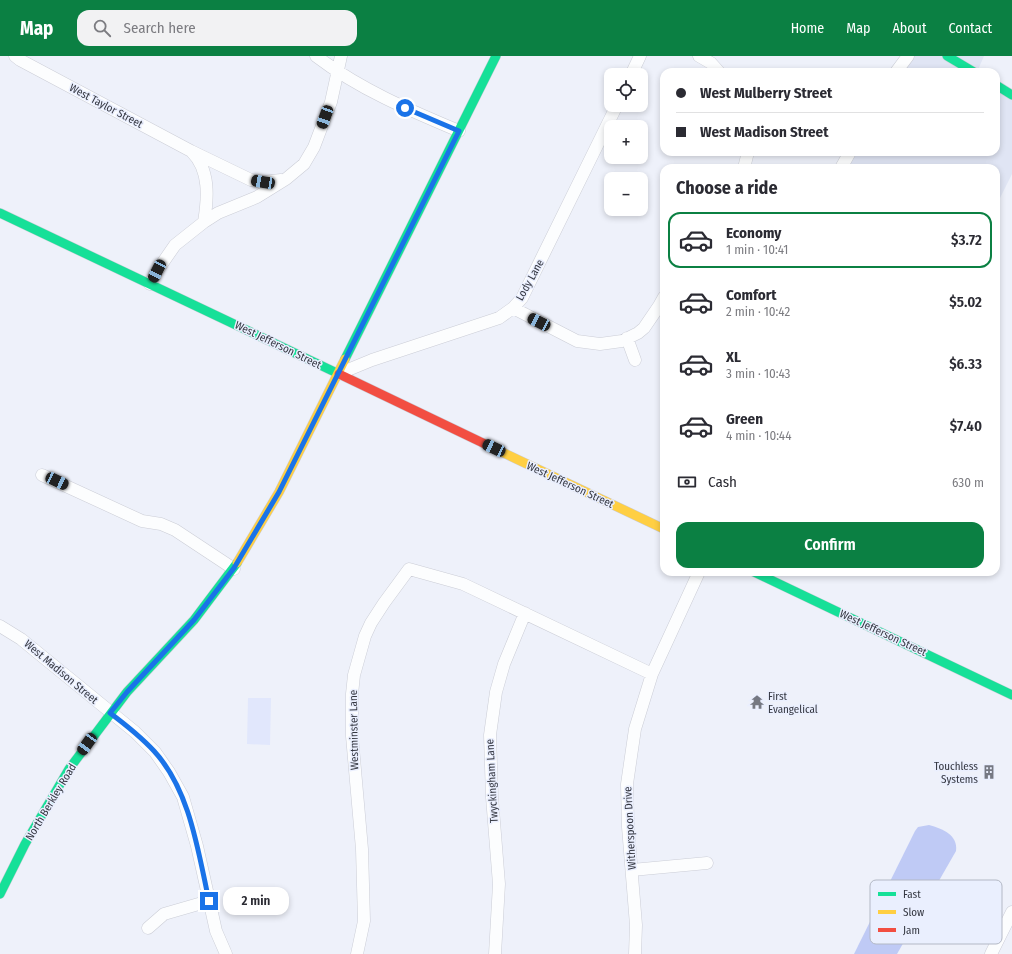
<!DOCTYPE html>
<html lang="en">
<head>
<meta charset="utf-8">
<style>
	body { margin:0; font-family:"Fira Sans Condensed",sans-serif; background:#f2f2f3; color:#2b2b33; height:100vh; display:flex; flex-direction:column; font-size:15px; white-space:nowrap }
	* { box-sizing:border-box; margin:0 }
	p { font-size:13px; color:#7c7c81 }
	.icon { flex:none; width:22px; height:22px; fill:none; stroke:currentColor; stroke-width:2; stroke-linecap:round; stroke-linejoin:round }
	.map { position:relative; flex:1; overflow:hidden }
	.details { position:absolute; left:660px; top:108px; width:340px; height:412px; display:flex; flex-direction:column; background:#fff; border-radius:12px; box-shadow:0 2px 6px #0003 }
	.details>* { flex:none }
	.top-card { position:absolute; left:660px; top:12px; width:340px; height:88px; border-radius:12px; box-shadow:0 2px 6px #0003; display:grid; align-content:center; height:88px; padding:0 16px; background:#fff }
	.tools { position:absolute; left:604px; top:12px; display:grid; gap:8px }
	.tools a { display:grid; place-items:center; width:44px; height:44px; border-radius:8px; background:#fff; box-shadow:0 2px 6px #0003; font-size:20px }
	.end { position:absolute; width:18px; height:18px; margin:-9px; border:5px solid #1a73e8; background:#fff; box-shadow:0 0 0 2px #fff }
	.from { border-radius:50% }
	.bubble { position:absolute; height:28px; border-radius:12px; background:#fff; box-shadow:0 2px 6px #0003; font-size:13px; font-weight:600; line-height:28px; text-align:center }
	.car { position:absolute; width:12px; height:24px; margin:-12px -6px; border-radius:5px; box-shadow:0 0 3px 1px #0007; background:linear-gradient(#222 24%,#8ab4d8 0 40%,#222 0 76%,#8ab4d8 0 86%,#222 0) }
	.top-card b { display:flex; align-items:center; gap:14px; height:38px; font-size:15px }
	.top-card b+b { border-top:1px solid #e1e1e2 }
	.top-card i { width:10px; height:10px; background:#2b2b33 }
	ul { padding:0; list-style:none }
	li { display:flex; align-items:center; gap:12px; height:56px; margin:0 8px 6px; padding:0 8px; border:2px solid transparent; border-radius:12px }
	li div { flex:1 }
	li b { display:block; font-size:15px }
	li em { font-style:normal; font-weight:600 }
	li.current { border-color:#0b8043 }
	li>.icon { width:36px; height:36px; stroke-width:1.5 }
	h2 { padding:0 16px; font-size:18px; line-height:48px }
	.pay { display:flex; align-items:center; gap:10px; height:44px; padding:0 16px; font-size:15px }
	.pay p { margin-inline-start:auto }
	.cta { display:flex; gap:8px; margin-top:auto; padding:8px 16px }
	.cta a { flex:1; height:46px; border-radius:12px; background:#0b8043; color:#fff; font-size:16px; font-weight:600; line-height:46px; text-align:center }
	header { display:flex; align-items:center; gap:24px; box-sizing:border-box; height:56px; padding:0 20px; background:#0b8043; color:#fff }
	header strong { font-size:19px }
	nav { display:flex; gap:22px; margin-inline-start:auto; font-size:14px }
	.search { width:280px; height:36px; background:#f2f2f3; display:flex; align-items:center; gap:10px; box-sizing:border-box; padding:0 14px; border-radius:12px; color:#7c7c81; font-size:15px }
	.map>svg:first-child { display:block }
</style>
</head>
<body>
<header>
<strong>Map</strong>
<div class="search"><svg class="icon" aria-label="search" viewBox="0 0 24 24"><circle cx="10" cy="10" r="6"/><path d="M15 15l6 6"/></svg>Search here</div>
<nav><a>Home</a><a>Map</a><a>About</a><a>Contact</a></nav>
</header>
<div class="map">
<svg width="1012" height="898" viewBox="0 0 1012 898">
	<rect width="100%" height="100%" fill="#eef1fa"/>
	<!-- built -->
	<path fill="#e0e5f4" d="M 908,0 L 984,0 L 977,16 L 896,16 Z
		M 996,29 L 1012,39 L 1012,118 L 996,150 L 996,112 L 842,112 L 850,96 L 996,96 Z"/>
	<!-- green -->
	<path fill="#e1e7fc" d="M 248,642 L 271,642 L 270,689 L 247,688 Z"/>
	<!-- water -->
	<path fill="#bfcaf5" d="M 929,769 C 943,773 958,779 956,795 L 897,898 L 854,898 L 915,775 L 918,771 Z"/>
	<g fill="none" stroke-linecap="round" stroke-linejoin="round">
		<defs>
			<path id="street" d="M 15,0 L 20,4 L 191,95 L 251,124 L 263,126 L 281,124
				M 316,0 C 359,33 409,54 459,75
				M 699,0 L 711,7 L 719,16
				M 896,16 L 908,0
				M 631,19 L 640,0
				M 192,96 C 210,114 208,142 204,166
				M 744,112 L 748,96
				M 841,112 L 850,96
				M 150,228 L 157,215 L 175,189 L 204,166 L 218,157 L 257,141 L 286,123 L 304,108 L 314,91 L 331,46 L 341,0
				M 513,252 L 577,285 L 600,288 L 622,285 L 638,277 L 644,272 L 659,250 L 664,241
				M 627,282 L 635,304
				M 338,318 L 372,304 L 499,262 L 513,252 L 522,242 L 617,49
				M 42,419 L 142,465 L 161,468 L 175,474 L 234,513
				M 0,570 L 21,583 L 135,676 L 155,696 L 169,716 L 183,741 L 197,790 L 216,875 L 226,898
				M 632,814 L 707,807
				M 148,872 L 164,858 L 209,845
				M 357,898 L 364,865 L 362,793 L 352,680 L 352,638 L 354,619 L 365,580 L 371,567 L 384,547 L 409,513 L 463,528 L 652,618
				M 495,898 L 499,828 L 492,741 L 490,679 L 496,636 L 504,608 L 525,557
				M 635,898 L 636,869 L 628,771 L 627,728 L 635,673 L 652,618 L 699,516
				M 991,898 L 1012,856"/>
			<path id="fast" d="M 947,0 L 974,16
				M 996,29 L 1012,39
				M 0,157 L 339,318
				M 345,303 L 496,0
				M 754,516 L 1012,639
				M 0,838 L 25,788 L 69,713 L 127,636 L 194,564 L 237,507"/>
			<path id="slow" d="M 485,388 L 664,473
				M 237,507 L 279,436 L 345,303"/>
			<path id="jam" d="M 339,318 L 485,388"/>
		</defs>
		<!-- street casing -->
		<use href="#street" stroke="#cbcdd6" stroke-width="13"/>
		<!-- fast casing -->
		<use href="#fast" stroke="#cbcdd6" stroke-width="10"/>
		<!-- slow casing -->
		<use href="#slow" stroke="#cbcdd6" stroke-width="10"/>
		<!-- jam casing -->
		<use href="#jam" stroke="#cbcdd6" stroke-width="10"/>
		<!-- street -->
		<use href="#street" stroke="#fcfdfe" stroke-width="12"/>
		<!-- fast -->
		<use href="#fast" stroke="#16e098" stroke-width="9"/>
		<!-- slow -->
		<use href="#slow" stroke="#ffcf43" stroke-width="9"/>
		<!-- jam -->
		<use href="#jam" stroke="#f24e42" stroke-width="9"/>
	</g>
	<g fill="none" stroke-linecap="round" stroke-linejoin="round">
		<!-- route -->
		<path stroke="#1a73e8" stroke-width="5" d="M 209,845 C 198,795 190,734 154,695 C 141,681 126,669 110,657 L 127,636 L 194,564 L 234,512 L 279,436 L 459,75 L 405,52"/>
	</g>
	<!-- icons -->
	<defs>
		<symbol id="temple-bare" viewBox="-9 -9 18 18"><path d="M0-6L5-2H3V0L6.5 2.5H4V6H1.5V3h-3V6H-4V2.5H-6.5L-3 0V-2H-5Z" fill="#757882" stroke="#eaeffe" stroke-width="2.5" paint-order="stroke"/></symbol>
		<symbol id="building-bare" viewBox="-9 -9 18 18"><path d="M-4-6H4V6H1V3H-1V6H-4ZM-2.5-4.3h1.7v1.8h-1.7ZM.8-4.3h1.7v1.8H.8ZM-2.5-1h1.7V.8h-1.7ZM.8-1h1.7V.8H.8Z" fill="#757882" stroke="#eaeffe" stroke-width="2.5" paint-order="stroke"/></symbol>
	</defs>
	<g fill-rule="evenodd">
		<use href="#temple-bare" x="747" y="636" width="20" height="20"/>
		<use href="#building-bare" x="979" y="706" width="20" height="20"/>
	</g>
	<g text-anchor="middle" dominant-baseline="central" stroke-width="3" stroke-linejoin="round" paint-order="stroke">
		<!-- street labels -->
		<g font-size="11" fill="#343741" stroke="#eaeffe">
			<text transform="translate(106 50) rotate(28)">West Taylor Street</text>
			<text transform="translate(530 224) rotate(-61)">Lody Lane</text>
			<text transform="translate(278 289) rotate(26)">West Jefferson Street</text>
			<text transform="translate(570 429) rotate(25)">West Jefferson Street</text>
			<text transform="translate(883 577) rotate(25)">West Jefferson Street</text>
			<text transform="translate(61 616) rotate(40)">West Madison Street</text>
			<text transform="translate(354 674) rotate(-91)">Westminster Lane</text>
			<text transform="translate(492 725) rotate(-93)">Twyckingham Lane</text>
			<text transform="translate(51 746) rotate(-59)">North Berkley Road</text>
			<text transform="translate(630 772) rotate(-93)">Witherspoon Drive</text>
		</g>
		<!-- poi labels -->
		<g font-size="11" fill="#343741" stroke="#eaeffe" text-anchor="start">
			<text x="768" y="640">First<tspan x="768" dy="13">Evangelical</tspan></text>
			<text x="978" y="710" text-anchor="end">Touchless<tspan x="978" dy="13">Systems</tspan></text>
		</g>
	</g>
	<!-- legend -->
	<rect x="870" y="824" width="132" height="64" rx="6" fill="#eaeffe" stroke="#b3b8c5" stroke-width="1"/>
	<rect x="878" y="836" width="18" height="4" fill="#16e098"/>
	<rect x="878" y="854" width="18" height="4" fill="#ffcf43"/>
	<rect x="878" y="872" width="18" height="4" fill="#f24e42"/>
	<g font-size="11" fill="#343741">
		<text x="903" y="842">Fast</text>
		<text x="903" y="860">Slow</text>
		<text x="903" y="878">Jam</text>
	</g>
</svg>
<div class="tools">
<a><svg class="icon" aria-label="locate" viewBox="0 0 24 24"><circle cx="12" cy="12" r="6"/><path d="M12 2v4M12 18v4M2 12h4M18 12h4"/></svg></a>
<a>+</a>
<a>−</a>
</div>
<i class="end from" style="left:405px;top:52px"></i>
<i class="end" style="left:209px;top:845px"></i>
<div class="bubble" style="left:223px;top:831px;width:66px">2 min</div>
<i class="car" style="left:325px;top:61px;rotate:200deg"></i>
<i class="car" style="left:263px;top:126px;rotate:280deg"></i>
<i class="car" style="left:157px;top:215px;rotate:207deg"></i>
<i class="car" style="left:539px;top:266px;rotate:297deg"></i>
<i class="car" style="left:494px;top:392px;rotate:295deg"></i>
<i class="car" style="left:57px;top:425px;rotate:115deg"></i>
<i class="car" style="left:87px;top:688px;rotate:216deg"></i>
<div class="top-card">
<b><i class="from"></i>West Mulberry Street</b>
<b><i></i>West Madison Street</b>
</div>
<section class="details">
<h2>Choose a ride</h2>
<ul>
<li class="current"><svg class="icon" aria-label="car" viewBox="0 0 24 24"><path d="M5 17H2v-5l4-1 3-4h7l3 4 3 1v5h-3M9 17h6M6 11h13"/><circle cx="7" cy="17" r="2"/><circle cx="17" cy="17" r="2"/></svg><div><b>Economy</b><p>1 min · 10:41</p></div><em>$3.72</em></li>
<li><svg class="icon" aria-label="car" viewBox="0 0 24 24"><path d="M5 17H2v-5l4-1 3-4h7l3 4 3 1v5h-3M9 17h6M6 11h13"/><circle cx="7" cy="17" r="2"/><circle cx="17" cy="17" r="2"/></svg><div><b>Comfort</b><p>2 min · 10:42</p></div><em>$5.02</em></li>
<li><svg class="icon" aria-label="car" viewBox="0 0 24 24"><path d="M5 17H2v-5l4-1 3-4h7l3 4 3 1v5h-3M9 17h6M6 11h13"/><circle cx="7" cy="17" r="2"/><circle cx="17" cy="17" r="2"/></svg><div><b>XL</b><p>3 min · 10:43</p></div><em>$6.33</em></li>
<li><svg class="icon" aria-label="car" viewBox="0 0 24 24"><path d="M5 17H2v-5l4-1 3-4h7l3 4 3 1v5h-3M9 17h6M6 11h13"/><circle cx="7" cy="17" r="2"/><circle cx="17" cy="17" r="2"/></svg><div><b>Green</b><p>4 min · 10:44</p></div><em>$7.40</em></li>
</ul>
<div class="pay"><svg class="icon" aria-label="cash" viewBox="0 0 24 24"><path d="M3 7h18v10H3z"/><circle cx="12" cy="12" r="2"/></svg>Cash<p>630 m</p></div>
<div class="cta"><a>Confirm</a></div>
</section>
</div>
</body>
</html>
